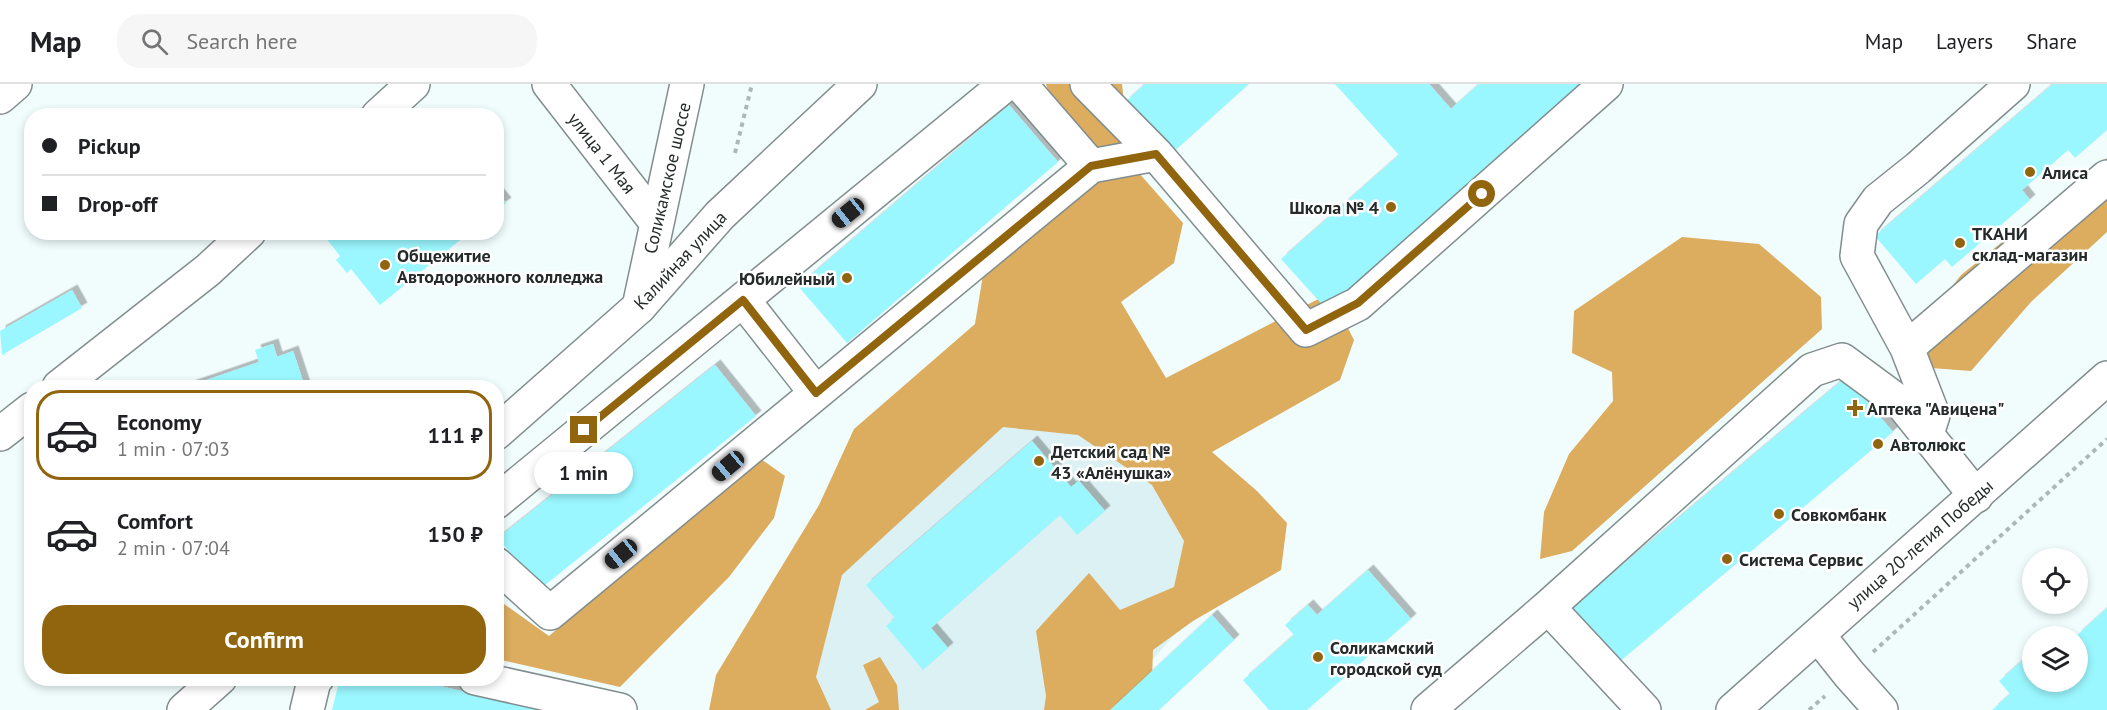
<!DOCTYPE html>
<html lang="en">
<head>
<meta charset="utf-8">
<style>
	body { margin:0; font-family:"PT Sans",sans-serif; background:#f6f6f6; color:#202124; height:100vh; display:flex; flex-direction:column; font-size:22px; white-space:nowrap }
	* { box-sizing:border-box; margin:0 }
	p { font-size:20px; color:#757577 }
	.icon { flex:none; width:33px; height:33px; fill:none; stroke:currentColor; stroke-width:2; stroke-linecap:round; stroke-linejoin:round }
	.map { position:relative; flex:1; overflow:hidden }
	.drawer { position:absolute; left:24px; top:296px; width:480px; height:306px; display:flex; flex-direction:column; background:#fff; border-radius:24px; box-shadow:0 3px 9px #0003 }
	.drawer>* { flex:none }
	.hud { position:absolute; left:24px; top:24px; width:480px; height:132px; border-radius:24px; box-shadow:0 3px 9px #0003; display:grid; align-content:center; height:132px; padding:0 18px; background:#fff }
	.controls { position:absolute; left:2022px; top:464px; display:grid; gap:12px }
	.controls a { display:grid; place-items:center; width:66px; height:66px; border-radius:50%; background:#fff; box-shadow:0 3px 9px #0003; font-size:30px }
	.end { position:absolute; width:27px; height:27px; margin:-14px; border:8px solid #90650e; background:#fff; box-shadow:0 0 0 3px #fff }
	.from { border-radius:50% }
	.bubble { position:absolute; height:42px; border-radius:21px; background:#fff; box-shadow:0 3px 9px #0003; font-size:20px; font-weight:800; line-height:42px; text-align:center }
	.car { position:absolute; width:18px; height:36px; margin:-18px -9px; border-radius:8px; box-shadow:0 0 4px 2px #0007; background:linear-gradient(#222 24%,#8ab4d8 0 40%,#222 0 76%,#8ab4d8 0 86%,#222 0) }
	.hud b { display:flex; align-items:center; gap:21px; height:57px; font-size:22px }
	.hud b+b { border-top:2px solid #e0e0e0 }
	.hud i { width:15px; height:15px; background:#202124 }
	ul { padding:10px 0 0; list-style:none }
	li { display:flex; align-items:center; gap:18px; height:90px; margin:0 12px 9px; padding:0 6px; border:3px solid transparent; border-radius:24px }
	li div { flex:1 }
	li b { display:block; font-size:22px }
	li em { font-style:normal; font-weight:800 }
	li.selected { border-color:#90650e }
	li>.icon { width:54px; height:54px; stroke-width:1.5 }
	.action { display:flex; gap:12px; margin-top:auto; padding:12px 18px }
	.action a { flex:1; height:69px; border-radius:24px; background:#90650e; color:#fff; font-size:24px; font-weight:800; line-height:69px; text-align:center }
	header { display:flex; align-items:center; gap:36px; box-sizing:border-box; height:84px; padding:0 30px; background:#fff; border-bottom:2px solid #e0e0e0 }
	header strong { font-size:28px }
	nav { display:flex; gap:33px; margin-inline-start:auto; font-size:21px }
	.search { width:420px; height:54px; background:#f6f6f6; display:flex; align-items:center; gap:15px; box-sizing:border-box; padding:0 21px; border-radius:24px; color:#757577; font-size:22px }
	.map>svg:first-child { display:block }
</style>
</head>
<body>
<header>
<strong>Map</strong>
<div class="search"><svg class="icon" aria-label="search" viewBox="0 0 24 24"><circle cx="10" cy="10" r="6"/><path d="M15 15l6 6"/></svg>Search here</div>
<nav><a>Map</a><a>Layers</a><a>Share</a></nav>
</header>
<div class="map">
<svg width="2107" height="626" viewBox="0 0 2107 626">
	<defs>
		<filter id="shadow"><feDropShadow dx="5.5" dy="-5.5" stdDeviation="0" flood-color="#0004"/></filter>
	</defs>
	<rect width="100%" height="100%" fill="#f1fdfd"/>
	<!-- built -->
	<path fill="#dcf1f3" d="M 1059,198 L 1252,463 L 1108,626 L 749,626 L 785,515 Z"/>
	<!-- forest -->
	<path fill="#dcac5f" d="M 1046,0 L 1122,0 L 1131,80 L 1183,139 L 1174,179 L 1121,218 L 1166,294 L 1330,209 L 1354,256 L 1340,296 L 1212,368 L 1257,407 L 1287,439 L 1281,486 L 1193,537 L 1153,566 L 1151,626 L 1044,626 L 1046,612 L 1036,547 L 1089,489 L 1120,526 L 1174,503 L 1184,457 L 1152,401 L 1078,351 L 1003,343 L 842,491 L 816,593 L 831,626 L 709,626 L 716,591 L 819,421 L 854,345 L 975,240 L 987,166 L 1071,81 Z
		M 2107,74 L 2107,148 L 2031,218 L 1971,287 L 1931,284 L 1916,249 L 1961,191 Z
		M 1682,153 L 1759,160 L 1821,213 L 1822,245 L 1572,467 L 1540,475 L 1544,428 L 1569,370 L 1613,317 L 1612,288 L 1572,269 L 1574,227 Z
		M 758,373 L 785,392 L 774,434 L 729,493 L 620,603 L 497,575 L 497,515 L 549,552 Z
		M 880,573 L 897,601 L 899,626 L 865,626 L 879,618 L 863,581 Z"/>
	<!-- building -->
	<path fill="#9bf7ff" filter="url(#shadow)" d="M 1145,0 L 1249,0 L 1170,71 L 1124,19 Z
		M 1335,0 L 1429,0 L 1451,25 L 1479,0 L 1580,0 L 1327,226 L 1281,175 L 1399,71 Z
		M 2053,0 L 2107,0 L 2107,46 L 2075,74 L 2068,66 L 2022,106 L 2030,116 L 1952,183 L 1945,175 L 1916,200 L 1875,152 Z
		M 1009,21 L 1058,78 L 847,259 L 798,202 Z
		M 496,107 L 506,119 L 496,126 Z
		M 321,148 L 470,148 L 380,221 L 351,185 L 347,189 L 336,176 L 340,172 Z
		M 72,206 L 82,224 L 2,271 L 0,247 Z
		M 273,260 L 277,273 L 293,267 L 305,303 L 186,303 L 259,278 L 255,266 Z
		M 715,281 L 756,332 L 540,505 L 498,454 Z
		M 1846,293 L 1893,348 L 1618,579 L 1571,524 Z
		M 1032,357 L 1071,403 L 1079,397 L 1105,427 L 1077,451 L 1060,431 L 931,544 L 948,564 L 923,586 L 886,542 L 895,534 L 866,501 Z
		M 1368,486 L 1411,535 L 1307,626 L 1269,626 L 1243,596 L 1294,551 L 1285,541 L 1308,521 L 1317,531 Z
		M 2107,524 L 2107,626 L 1992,626 L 2010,610 L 1999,597 L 2032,568 L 2032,597 L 2078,597 L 2078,552 L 2076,552 Z
		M 1212,531 L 1234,556 L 1159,626 L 1110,626 Z
		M 340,594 L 405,594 L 543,626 L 332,626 Z"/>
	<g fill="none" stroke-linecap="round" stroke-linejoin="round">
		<defs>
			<path id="minor" d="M 549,0 L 656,138
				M 1087,0 L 1156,70
				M 0,13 L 15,0
				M 378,32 L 413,0
				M 1091,82 L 1156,70 L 1306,246 L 1358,220 L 1606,0
				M 743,216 L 816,309
				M 639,223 L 720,131 L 860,0
				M 1907,264 L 2107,93
				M 59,303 L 208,186 L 249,148
				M 0,350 L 32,325
				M 1927,350 L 1933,331 L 1907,264 L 1857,172 L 1861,140 L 1878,116 L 1918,84 L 2013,0
				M 496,418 L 1006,0
				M 496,480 L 550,529 L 1091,82 L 1020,0
				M 1548,523 L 1644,626
				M 1818,551 L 1849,590 L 1881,626
				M 475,594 L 620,626
				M 307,626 L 314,597 L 317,594
				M 1428,626 L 1548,523 L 1812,286 L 1842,276 L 1903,321 L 1976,412"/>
			<path id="major" d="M 1733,626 L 2107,294"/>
			<path id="highway" d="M 496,349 L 639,223 L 687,0
				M 184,626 L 220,594"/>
		</defs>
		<!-- minor casing -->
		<use href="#minor" stroke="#828d8e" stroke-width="36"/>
		<!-- major casing -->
		<use href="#major" stroke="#828d8e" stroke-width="36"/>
		<!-- highway casing -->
		<use href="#highway" stroke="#828d8e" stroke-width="36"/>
		<!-- path -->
		<path stroke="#aeb7b7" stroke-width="4" stroke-dasharray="4.5 4.5" stroke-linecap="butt" d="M 735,69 L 752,0
			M 1873,568 L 2107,355
			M 1809,626 L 1825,612"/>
		<!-- minor -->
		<use href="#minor" stroke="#fff" stroke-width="33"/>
		<!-- major -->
		<use href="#major" stroke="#fff" stroke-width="33"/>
		<!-- highway -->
		<use href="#highway" stroke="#fff" stroke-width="33"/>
	</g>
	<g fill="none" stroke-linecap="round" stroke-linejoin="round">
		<!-- route -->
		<path stroke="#90650e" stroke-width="8" d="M 584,346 L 743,216 L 816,309 L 1091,82 L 1156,70 L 1306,246 L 1358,219 L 1482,110"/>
	</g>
	<!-- markers -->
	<g fill="#90650e" stroke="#fff" stroke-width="2">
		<circle cx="2030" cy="88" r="6"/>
		<circle cx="1391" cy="123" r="6"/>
		<circle cx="1960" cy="159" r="6"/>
		<circle cx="385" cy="181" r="6"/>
		<circle cx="847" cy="194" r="6"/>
		<path d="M1852 315h6v6h6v6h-6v6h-6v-6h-6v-6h6z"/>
		<circle cx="1878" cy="360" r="6"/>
		<circle cx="1039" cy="377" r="6"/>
		<circle cx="1779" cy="430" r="6"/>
		<circle cx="1727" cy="475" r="6"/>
		<circle cx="1318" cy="573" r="6"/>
	</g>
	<g text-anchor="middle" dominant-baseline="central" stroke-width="5" stroke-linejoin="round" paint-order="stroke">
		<!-- street labels -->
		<g font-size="18" fill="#252a2a" stroke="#fff">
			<text transform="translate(602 69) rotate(52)">улица 1 Мая</text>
			<text transform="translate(667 94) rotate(-77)">Соликамское шоссе</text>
			<text transform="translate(680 176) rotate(-47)">Калийная улица</text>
			<text transform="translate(1920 460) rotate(-41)">улица 20-летия Победы</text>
		</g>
		<!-- poi labels -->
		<g font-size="18" font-weight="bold" fill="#252a2a" stroke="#fff" text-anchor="start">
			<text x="2042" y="88">Алиса</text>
			<text x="1379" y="123" text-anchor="end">Школа № 4</text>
			<text x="1972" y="149">ТКАНИ<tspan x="1972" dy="21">склад-магазин</tspan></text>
			<text x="397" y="171">Общежитие<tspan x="397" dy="21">Автодорожного колледжа</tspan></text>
			<text x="835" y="194" text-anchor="end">Юбилейный</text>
			<text x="1867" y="324">Аптека "Авицена"</text>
			<text x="1890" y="360">Автолюкс</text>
			<text x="1051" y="367">Детский сад №<tspan x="1051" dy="21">43 «Алёнушка»</tspan></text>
			<text x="1791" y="430">Совкомбанк</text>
			<text x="1739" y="475">Система Сервис</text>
			<text x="1330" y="563">Соликамский<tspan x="1330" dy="21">городской суд</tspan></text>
		</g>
	</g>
</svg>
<div class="controls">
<a><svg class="icon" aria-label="locate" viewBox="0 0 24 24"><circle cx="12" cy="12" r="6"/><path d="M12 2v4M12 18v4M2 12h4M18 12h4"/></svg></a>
<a><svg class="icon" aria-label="layers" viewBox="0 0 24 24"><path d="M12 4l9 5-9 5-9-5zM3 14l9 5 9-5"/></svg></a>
</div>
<i class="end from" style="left:1482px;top:110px"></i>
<i class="end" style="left:584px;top:346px"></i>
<div class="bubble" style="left:534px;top:368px;width:99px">1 min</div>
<i class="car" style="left:848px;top:129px;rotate:231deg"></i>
<i class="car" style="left:728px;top:382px;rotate:230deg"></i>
<i class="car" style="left:621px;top:470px;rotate:231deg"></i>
<div class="hud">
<b><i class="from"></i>Pickup</b>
<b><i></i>Drop-off</b>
</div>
<section class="drawer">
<ul>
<li class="selected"><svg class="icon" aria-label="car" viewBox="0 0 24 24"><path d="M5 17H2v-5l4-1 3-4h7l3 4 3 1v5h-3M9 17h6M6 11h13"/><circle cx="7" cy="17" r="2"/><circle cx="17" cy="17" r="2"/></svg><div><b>Economy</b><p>1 min · 07:03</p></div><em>111 ₽</em></li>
<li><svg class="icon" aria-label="car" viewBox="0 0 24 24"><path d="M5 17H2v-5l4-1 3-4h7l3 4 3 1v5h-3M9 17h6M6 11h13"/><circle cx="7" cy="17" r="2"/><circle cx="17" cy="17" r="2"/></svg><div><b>Comfort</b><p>2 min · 07:04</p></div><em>150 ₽</em></li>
</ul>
<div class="action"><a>Confirm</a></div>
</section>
</div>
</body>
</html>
